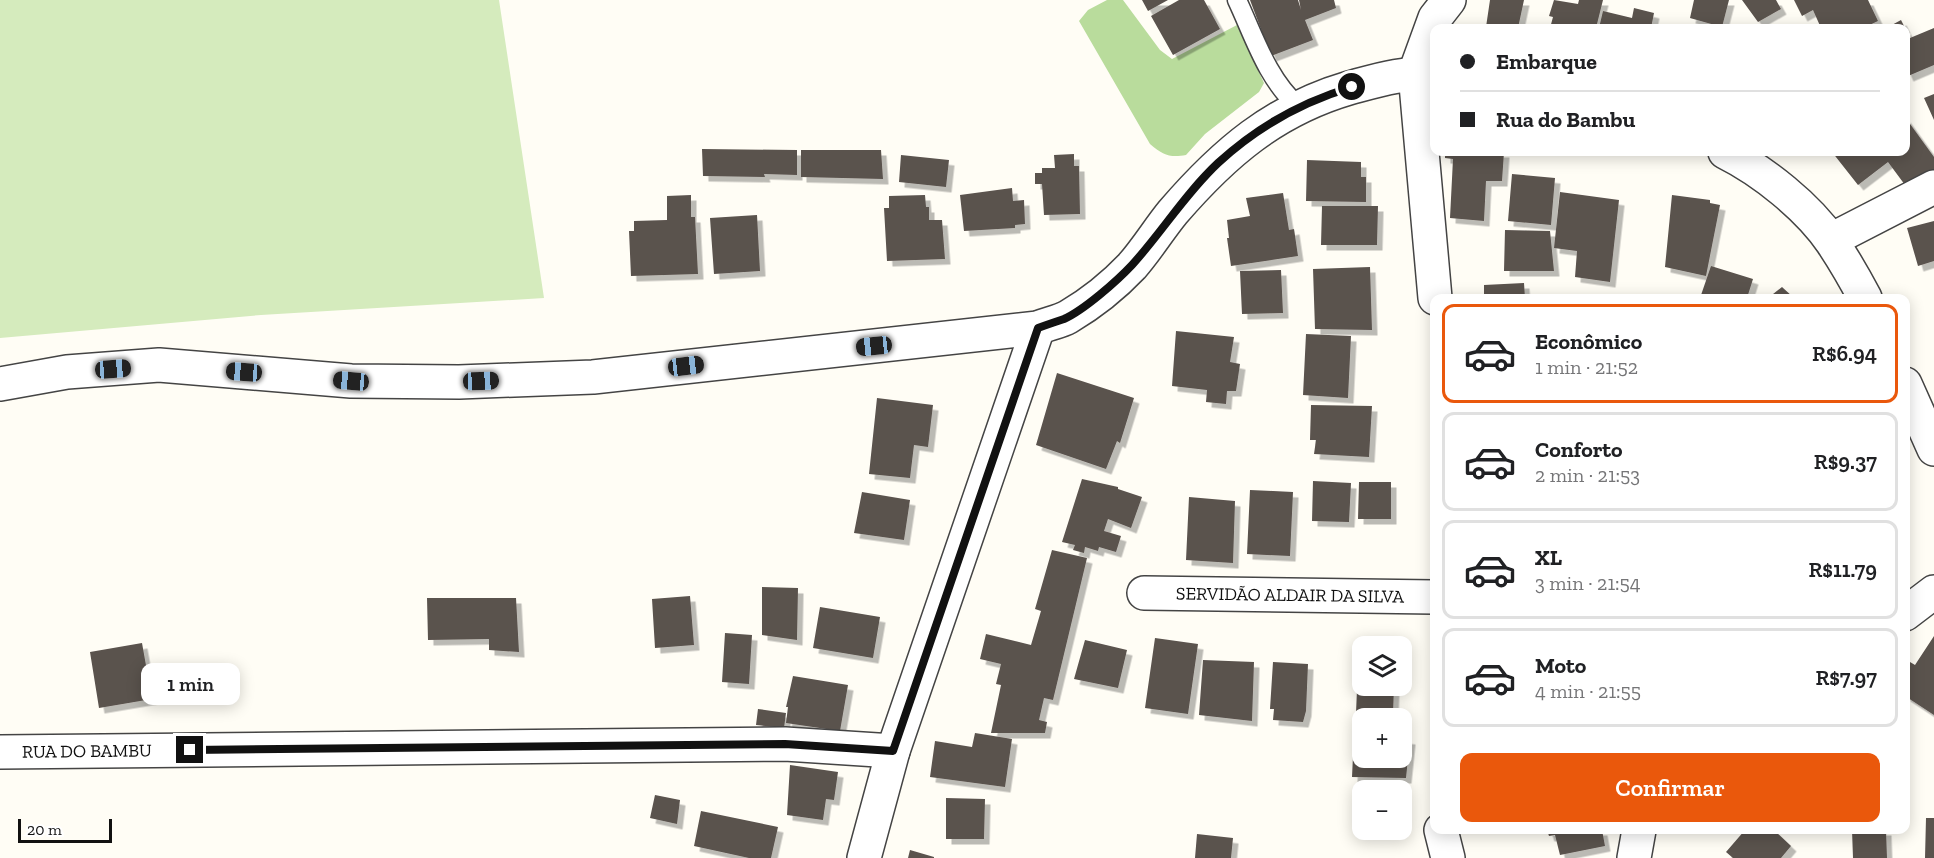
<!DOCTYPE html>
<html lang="pt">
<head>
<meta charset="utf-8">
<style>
	body { margin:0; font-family:"Zilla Slab",serif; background:#f6f6f6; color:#202124; height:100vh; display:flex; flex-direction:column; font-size:22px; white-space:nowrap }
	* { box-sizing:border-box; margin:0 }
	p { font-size:20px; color:#757577 }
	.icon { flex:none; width:33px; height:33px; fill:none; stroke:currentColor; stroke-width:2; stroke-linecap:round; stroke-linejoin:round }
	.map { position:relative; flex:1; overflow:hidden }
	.side { position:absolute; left:1430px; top:294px; width:480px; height:540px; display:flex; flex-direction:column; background:#fff; border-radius:12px; box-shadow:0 3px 15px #0003 }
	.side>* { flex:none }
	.banner { position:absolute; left:1430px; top:24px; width:480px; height:132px; border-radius:12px; box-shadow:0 3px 15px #0003; display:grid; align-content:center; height:132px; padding:0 30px; background:#fff }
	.controls { position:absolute; left:1352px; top:636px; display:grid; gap:12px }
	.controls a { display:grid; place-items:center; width:60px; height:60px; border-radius:12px; background:#fff; box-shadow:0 3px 15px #0003; font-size:30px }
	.scale { position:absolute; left:18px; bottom:15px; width:94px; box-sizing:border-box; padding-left:6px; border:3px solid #111; border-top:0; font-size:16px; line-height:21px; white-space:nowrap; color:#111; -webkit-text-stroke:4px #fff; paint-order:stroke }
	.end { position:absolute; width:27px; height:27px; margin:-14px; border:8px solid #111; background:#fff; box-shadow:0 0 0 3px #fff }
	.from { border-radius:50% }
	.bubble { position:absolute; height:42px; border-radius:12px; background:#fff; box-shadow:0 3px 15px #0003; font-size:20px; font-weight:600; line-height:42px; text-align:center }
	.car { position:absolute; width:18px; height:36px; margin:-18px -9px; border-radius:8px; box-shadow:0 0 4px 2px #0007; background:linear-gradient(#222 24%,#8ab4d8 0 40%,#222 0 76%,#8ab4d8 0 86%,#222 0) }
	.banner b { display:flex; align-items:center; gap:21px; height:57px; font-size:22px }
	.banner b+b { border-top:2px solid #e0e0e0 }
	.banner i { width:15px; height:15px; background:#202124 }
	ul { padding:10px 0 0; list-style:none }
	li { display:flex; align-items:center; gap:18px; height:99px; margin:0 12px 9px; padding:0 18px; border:3px solid #e0e0e0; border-radius:12px }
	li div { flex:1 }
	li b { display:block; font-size:22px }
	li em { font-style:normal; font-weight:600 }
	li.on { border-color:#ea580c }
	li>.icon { width:54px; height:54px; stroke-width:1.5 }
	.action { display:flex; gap:12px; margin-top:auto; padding:12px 30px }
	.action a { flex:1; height:69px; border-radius:12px; background:#ea580c; color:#fff; font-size:24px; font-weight:600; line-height:69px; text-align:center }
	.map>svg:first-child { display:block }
</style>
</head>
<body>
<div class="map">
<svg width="1934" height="858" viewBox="0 0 1934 858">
	<defs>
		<filter id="shadow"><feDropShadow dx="5.5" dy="5.5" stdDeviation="0" flood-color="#0004"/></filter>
	</defs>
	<rect width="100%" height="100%" fill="#fffdf5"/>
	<!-- green -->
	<path fill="#d5ebbd" d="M 0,0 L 499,0 L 544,298 L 261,315 L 0,338 Z"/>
	<!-- forest -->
	<path fill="#b9dc9c" d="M 1107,0 L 1123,0 L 1160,50 L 1172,59 L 1237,25 L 1264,83 L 1259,92 L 1205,134 L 1186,155 C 1170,158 1163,155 1150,144 L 1079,21 L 1088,10 Z"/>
	<!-- building -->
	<path fill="#5a524d" filter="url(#shadow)" d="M 1142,0 L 1168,0 L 1148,11 Z
		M 1179,0 L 1204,0 L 1220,29 L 1173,55 L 1151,16 Z
		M 1250,0 L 1298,0 L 1301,10 L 1299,0 L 1334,0 L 1336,8 L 1305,20 L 1313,40 L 1271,56 Z
		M 1490,0 L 1524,0 L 1518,28 L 1486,27 Z
		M 1554,0 L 1578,4 L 1579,0 L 1603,0 L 1596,28 L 1550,28 L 1553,17 L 1549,16 Z
		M 1694,0 L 1729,0 L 1722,27 L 1690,18 Z
		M 1742,0 L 1776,0 L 1781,9 L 1758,22 Z
		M 1794,0 L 1868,0 L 1878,21 L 1863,28 L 1821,28 L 1813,10 L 1802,16 Z
		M 1634,8 L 1654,13 L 1651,28 L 1599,28 L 1603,11 L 1632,18 Z
		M 1901,20 L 1910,38 L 1934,28 L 1934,65 L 1908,76 L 1905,69 L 1905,28 L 1891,28 L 1890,26 Z
		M 1934,94 L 1934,120 L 1924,98 Z
		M 1905,117 L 1934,157 L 1934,169 L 1905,185 L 1888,162 L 1858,185 L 1832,152 L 1905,152 Z
		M 702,149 L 797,150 L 797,175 L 764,174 L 765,177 L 703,176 Z
		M 801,150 L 881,150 L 883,179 L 801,177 Z
		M 1445,152 L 1504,152 L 1502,181 L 1486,181 L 1484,221 L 1450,218 L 1453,159 L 1445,158 Z
		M 1074,154 L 1074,166 L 1079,166 L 1080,214 L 1044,215 L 1042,184 L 1035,184 L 1035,173 L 1042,173 L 1042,168 L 1055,168 L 1054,155 Z
		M 901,155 L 949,160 L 946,187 L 899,182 Z
		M 1307,160 L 1361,162 L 1361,177 L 1366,177 L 1366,202 L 1306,201 Z
		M 1512,174 L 1555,178 L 1551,225 L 1508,221 Z
		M 1012,188 L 1013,201 L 1024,200 L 1025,224 L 1015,225 L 1015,228 L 964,231 L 960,195 Z
		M 1560,192 L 1619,200 L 1610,282 L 1575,277 L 1577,251 L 1554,248 Z
		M 1283,193 L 1289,230 L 1294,229 L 1298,256 L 1231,266 L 1227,238 L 1229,238 L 1227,220 L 1250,216 L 1246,198 Z
		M 691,195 L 691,217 L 695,217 L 698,274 L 631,276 L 629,231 L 634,231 L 634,221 L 667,220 L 667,196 Z
		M 925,195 L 926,207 L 929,207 L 929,220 L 942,220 L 945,259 L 887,261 L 884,208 L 889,208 L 889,196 Z
		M 1672,195 L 1710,200 L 1710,203 L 1720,205 L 1706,276 L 1665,267 Z
		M 1322,206 L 1378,206 L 1377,245 L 1321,245 Z
		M 757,215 L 760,271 L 714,274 L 710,218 Z
		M 1934,221 L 1934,261 L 1918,266 L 1907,228 Z
		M 1505,230 L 1550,231 L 1554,271 L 1504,271 Z
		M 1711,266 L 1753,279 L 1747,298 L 1700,298 Z
		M 1370,267 L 1372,330 L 1315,329 L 1313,269 Z
		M 1281,270 L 1283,313 L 1242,314 L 1240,271 Z
		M 1524,283 L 1525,298 L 1484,298 L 1484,285 Z
		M 1782,287 L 1794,298 L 1768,298 Z
		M 1176,331 L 1234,337 L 1230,362 L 1240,364 L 1236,391 L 1227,391 L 1226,404 L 1206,402 L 1207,390 L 1172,386 Z
		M 1306,334 L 1351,336 L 1348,398 L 1303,395 Z
		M 1057,373 L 1134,398 L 1120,443 L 1117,441 L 1106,469 L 1036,445 Z
		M 877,398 L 933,405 L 928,447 L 914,445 L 910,478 L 869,474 Z
		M 1311,405 L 1372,406 L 1369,457 L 1314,454 L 1316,440 L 1310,440 Z
		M 1082,479 L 1118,487 L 1118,489 L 1142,497 L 1131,528 L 1108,519 L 1104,531 L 1121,536 L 1116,552 L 1099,547 L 1098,551 L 1085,547 L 1084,553 L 1073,550 L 1075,545 L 1062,542 Z
		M 1313,481 L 1351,483 L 1349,522 L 1312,521 Z
		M 1359,482 L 1391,482 L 1391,519 L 1358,519 Z
		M 1250,490 L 1293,492 L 1290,556 L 1247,554 Z
		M 862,492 L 910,500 L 904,540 L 854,533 Z
		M 1189,497 L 1235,501 L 1233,563 L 1186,560 Z
		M 1052,550 L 1087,558 L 1053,700 L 1044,698 L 1039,720 L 1047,722 L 1045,733 L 991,733 L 1001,685 L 996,684 L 1001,664 L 980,659 L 986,634 L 1031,645 L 1041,611 L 1035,609 Z
		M 762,587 L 798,588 L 797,640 L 762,635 Z
		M 690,596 L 694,645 L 655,648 L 652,599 Z
		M 427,598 L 516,598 L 519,652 L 489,650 L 489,639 L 428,640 Z
		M 820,607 L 880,617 L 873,658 L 813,648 Z
		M 725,633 L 752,635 L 749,684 L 722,682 Z
		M 1934,636 L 1934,715 L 1905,696 L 1905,670 L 1910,662 L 1915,665 Z
		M 1155,638 L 1198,644 L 1188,714 L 1145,708 Z
		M 1085,640 L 1127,650 L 1118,688 L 1074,679 Z
		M 142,643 L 152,699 L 99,708 L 90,652 Z
		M 1203,660 L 1254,662 L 1252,721 L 1199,715 Z
		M 1273,662 L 1308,664 L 1306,711 L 1303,722 L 1273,720 L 1274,709 L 1270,709 Z
		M 1358,666 L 1362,666 L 1362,686 L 1394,686 L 1393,714 L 1380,713 L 1380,718 L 1365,718 L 1365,713 L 1356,713 Z
		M 793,676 L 848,685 L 840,731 L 786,723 L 788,707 L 786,707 Z
		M 758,709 L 786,713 L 784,728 L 756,725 Z
		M 975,733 L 1012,739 L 1005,787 L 930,777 L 935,741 L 972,747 Z
		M 1354,735 L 1362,736 L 1362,758 L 1401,758 L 1401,738 L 1410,739 L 1406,778 L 1352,777 Z
		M 790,765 L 838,772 L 834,800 L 826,799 L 823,820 L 787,815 Z
		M 655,795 L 680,800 L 677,824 L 650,818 Z
		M 946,798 L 985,799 L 984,839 L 946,839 Z
		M 701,811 L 778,827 L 771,858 L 749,858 L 694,846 Z
		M 1926,818 L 1934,818 L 1934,858 L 1925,858 Z
		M 1547,830 L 1602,830 L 1605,846 L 1560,855 L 1555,835 L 1549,836 Z
		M 1745,830 L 1774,830 L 1791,846 L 1781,858 L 1733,858 L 1726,852 Z
		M 1852,830 L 1886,830 L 1887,858 L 1853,858 Z
		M 1197,834 L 1233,838 L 1231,858 L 1195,858 Z
		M 910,850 L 934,857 L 934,858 L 908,858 Z"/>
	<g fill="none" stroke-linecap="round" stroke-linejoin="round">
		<defs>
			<path id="service" d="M 1237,0 C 1254,36 1267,79 1298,106"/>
			<g id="minor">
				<path d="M 1831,240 L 1934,187"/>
				<path d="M 1435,298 L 1415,73 L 1435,18 L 1449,0"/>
				<path id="s1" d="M 1144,593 L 1434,597"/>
				<path d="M 1905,614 L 1934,592"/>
				<path id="s2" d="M 0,752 L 785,744 L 893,751"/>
				<path d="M 1441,830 L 1448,858"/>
				<path d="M 864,858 L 893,751 L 1038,328"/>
				<path d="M 1634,858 L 1639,830"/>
			</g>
			<path id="tertiary" d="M 1725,152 C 1763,171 1808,207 1832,242 C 1844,260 1855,279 1865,298
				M 0,384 L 67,372 L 159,365 L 351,381 L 459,382 L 593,377 L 1038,328 C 1047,324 1059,322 1068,317 C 1090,304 1114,285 1132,266 C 1147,249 1159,229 1173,212 C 1224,153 1274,110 1349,88 C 1378,80 1405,71 1434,76
				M 1905,384 L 1934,449"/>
		</defs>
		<!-- service casing -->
		<use href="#service" stroke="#444" stroke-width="21"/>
		<!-- minor casing -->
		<use href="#minor" stroke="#444" stroke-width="36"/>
		<!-- tertiary casing -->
		<use href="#tertiary" stroke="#444" stroke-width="36"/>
		<!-- service -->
		<use href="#service" stroke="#fff" stroke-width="18"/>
		<!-- minor -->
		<use href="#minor" stroke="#fff" stroke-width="33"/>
		<!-- tertiary -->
		<use href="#tertiary" stroke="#fff" stroke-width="33"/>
	</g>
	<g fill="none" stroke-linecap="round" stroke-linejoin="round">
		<!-- route -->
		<path stroke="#111" stroke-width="8" d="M 190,750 L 785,744 L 893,751 L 1038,328 C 1046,325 1055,322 1064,319 C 1084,310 1117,281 1132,265 C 1162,232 1185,194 1218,163 C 1257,127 1302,102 1352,87"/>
	</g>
	<g text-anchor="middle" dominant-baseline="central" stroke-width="6" stroke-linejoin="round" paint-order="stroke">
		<!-- street labels -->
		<g font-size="18" fill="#111" stroke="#fff">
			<text stroke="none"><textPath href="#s1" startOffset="146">SERVIDÃO ALDAIR DA SILVA</textPath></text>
			<text stroke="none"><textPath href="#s2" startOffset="87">RUA DO BAMBU</textPath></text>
		</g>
	</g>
</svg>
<div class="controls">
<a><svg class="icon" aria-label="layers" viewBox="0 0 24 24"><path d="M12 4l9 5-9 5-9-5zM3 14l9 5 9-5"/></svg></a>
<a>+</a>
<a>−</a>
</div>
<div class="scale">20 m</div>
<i class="end from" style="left:1352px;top:87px"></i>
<i class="end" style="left:190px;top:750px"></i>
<div class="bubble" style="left:141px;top:663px;width:99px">1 min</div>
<i class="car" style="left:874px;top:346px;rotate:264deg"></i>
<i class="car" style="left:686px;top:366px;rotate:83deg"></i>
<i class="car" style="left:113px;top:369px;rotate:86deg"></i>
<i class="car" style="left:244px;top:372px;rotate:274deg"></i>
<i class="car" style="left:351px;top:381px;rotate:275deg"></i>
<i class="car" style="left:481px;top:381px;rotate:88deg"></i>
<div class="banner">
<b><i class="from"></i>Embarque</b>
<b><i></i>Rua do Bambu</b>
</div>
<section class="side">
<ul>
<li class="on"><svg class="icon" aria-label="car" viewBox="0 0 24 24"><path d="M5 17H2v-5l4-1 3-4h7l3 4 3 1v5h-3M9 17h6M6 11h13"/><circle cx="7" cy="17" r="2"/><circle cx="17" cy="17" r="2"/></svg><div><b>Econômico</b><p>1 min · 21:52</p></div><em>R$6.94</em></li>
<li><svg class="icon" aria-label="car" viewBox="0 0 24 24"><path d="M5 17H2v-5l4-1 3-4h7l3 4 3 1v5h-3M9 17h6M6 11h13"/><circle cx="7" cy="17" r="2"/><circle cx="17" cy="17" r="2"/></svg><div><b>Conforto</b><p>2 min · 21:53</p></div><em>R$9.37</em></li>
<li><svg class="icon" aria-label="car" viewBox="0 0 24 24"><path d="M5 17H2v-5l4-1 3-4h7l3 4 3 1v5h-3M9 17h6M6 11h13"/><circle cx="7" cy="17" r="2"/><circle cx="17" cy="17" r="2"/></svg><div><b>XL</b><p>3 min · 21:54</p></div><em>R$11.79</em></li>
<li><svg class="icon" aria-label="car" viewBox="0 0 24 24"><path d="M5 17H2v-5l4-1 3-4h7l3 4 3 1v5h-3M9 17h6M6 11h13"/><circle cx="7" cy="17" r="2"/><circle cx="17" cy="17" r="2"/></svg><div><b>Moto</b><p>4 min · 21:55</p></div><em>R$7.97</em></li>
</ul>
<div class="action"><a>Confirmar</a></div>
</section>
</div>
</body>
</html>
